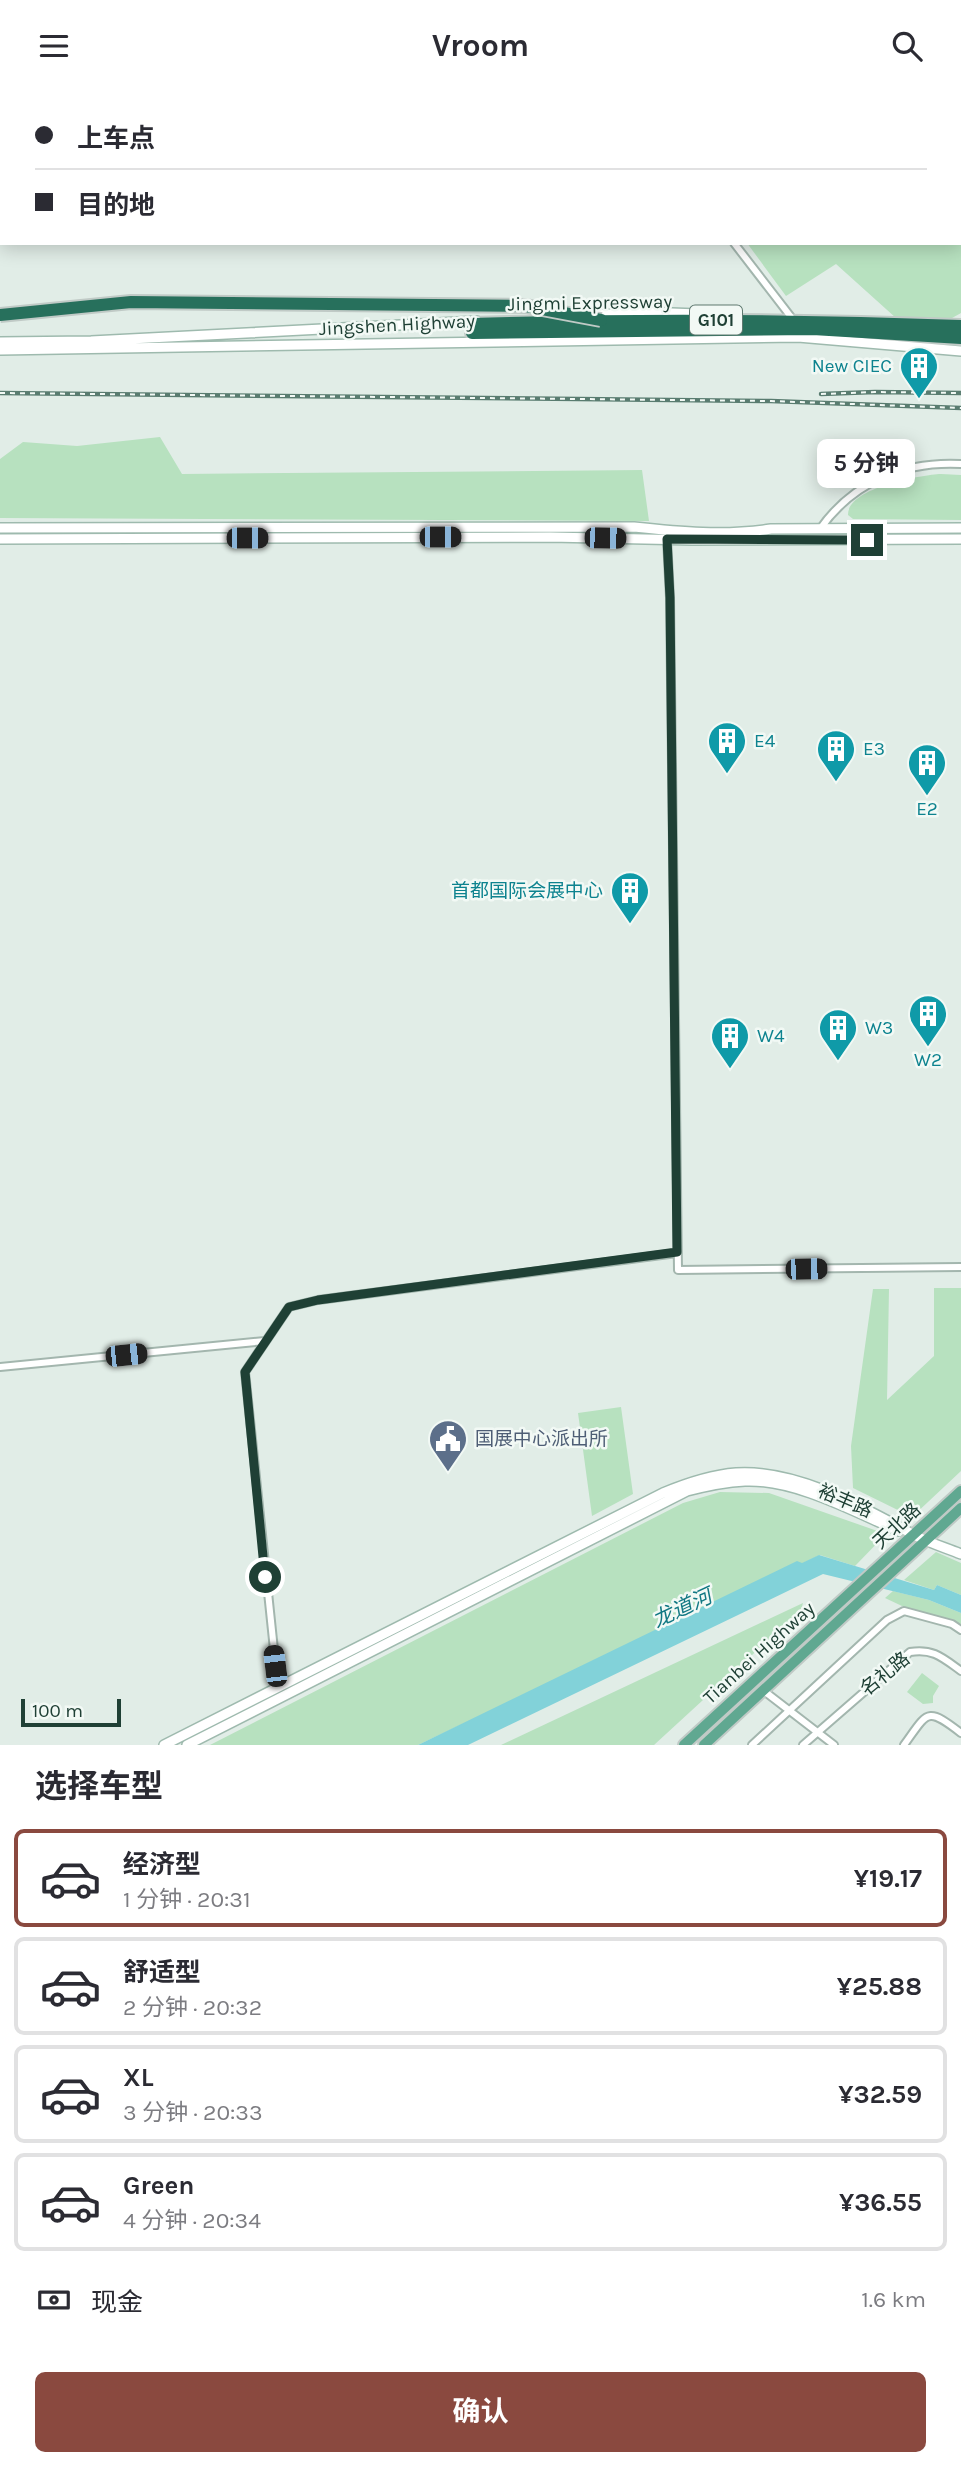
<!DOCTYPE html>
<html lang="zh">
<head>
<meta charset="utf-8">
<style>
	body { margin:0; font-family:Karla,"Noto Sans SC",sans-serif; background:#f7f7f7; color:#2b2b33; height:100vh; display:flex; flex-direction:column; font-size:26px; white-space:nowrap }
	* { box-sizing:border-box; margin:0 }
	p { font-size:23px; color:#7c7c81 }
	.icon { flex:none; width:38px; height:38px; fill:none; stroke:currentColor; stroke-width:2; stroke-linecap:round; stroke-linejoin:round }
	.map { position:relative; height:1654px; overflow:hidden }
	.panel { display:flex; flex-direction:column; background:#fff; flex:1 }
	.panel>* { flex:none }
	.guide { position:absolute; left:0px; top:0px; width:962px; height:154px; box-shadow:0 4px 18px #0003; display:grid; align-content:center; height:154px; padding:0 35px; background:#fff }
	.scale { position:absolute; left:21px; bottom:18px; width:100px; box-sizing:border-box; padding-left:7px; border:4px solid #1f4035; border-top:0; font-size:19px; line-height:24px; white-space:nowrap; color:#1f4035; -webkit-text-stroke:5px #f2f9f5; paint-order:stroke }
	.end { position:absolute; width:32px; height:32px; margin:-16px; border:9px solid #1f4035; background:#fff; box-shadow:0 0 0 4px #fff }
	.from { border-radius:50% }
	.bubble { position:absolute; height:49px; border-radius:10px; background:#fff; box-shadow:0 4px 18px #0003; font-size:23px; font-weight:700; line-height:49px; text-align:center }
	.car { position:absolute; width:21px; height:42px; margin:-21px -10px; border-radius:9px; box-shadow:0 0 5px 2px #0007; background:linear-gradient(#222 24%,#8ab4d8 0 40%,#222 0 76%,#8ab4d8 0 86%,#222 0) }
	.guide b { display:flex; align-items:center; gap:24px; height:66px; font-size:26px }
	.guide b+b { border-top:2px solid #e1e1e2 }
	.guide i { width:18px; height:18px; background:#2b2b33 }
	ul { padding:0; list-style:none }
	li { display:flex; align-items:center; gap:21px; height:98px; margin:0 14px 10px; padding:0 21px; border:4px solid #e1e1e2; border-radius:10px }
	li div { flex:1 }
	li b { display:block; font-size:26px }
	li em { font-style:normal; font-weight:700 }
	li.current { border-color:#8a493f }
	li>.icon { width:63px; height:63px; stroke-width:1.5 }
	h2 { padding:0 35px; font-size:32px; line-height:84px }
	.pay { display:flex; align-items:center; gap:18px; height:77px; padding:0 35px; font-size:26px }
	.pay p { margin-inline-start:auto }
	.action { display:flex; gap:14px; margin-top:auto; padding:14px 35px }
	.action a { flex:1; height:80px; border-radius:10px; background:#8a493f; color:#fff; font-size:28px; font-weight:700; line-height:80px; text-align:center }
	header { display:flex; justify-content:space-between; align-items:center; height:91px; padding:0 35px; background:#fff; font-size:32px; font-weight:700 }
	.map>svg:first-child { display:block }
</style>
</head>
<body>
<header><svg class="icon" aria-label="menu" viewBox="0 0 24 24"><path d="M4 6h16M4 12h16M4 18h16"/></svg>Vroom<svg class="icon" aria-label="search" viewBox="0 0 24 24"><circle cx="10" cy="10" r="6"/><path d="M15 15l6 6"/></svg></header>
<div class="map">
<svg width="961" height="1654" viewBox="0 0 961 1654">
	<rect width="100%" height="100%" fill="#e1ede7"/>
	<!-- green -->
	<path fill="#b7e1bf" d="M 961,144 L 961,222 L 936,236 L 906,236 L 836,173 L 786,205 L 747,152 L 961,152 Z
		M 160,346 L 182,383 L 642,379 L 649,430 L 0,427 L 0,368 L 23,351 L 77,355 Z
		M 941,383 L 961,384 L 961,429 L 853,428 L 848,424 C 847,397 920,384 941,383 Z
		M 934,1197 L 961,1197 L 961,1380 L 912,1426 L 853,1397 L 851,1355 L 873,1198 L 889,1198 L 887,1309 L 934,1265 Z
		M 621,1316 L 633,1403 L 592,1425 L 578,1322 Z
		M 720,1401 L 769,1402 L 886,1443 L 855,1475 L 820,1464 L 418,1654 L 210,1654 L 683,1412 Z
		M 936,1461 L 961,1472 L 961,1504 L 937,1494 L 934,1499 L 904,1489 Z
		M 893,1500 L 929,1509 L 961,1522 L 961,1533 L 902,1515 L 885,1507 Z
		M 803,1512 L 801,1519 L 654,1654 L 501,1654 Z
		M 922,1582 L 939,1595 L 933,1605 L 933,1612 L 923,1613 L 907,1601 Z"/>
	<!-- water -->
	<path fill="#82d2d9" d="M 819,1464 L 934,1499 L 937,1494 L 961,1504 L 961,1522 L 929,1509 L 823,1483 L 468,1654 L 418,1654 L 797,1470 L 802,1472 Z"/>
	<g fill="none" stroke-linecap="round" stroke-linejoin="round">
		<defs>
			<path id="street" d="M 199,0 L 199,2
				M 451,0 L 451,2
				M 711,0 L 711,2
				M 0,126 L 2,126
				M 734,152 L 791,226
				M 820,438 C 853,391 904,370 961,373
				M 667,448 L 670,507 L 678,1179 L 961,1176
				M 0,1276 L 265,1250
				M 278,1597 L 245,1281 L 289,1216 L 318,1209 L 677,1162
				M 764,1600 L 834,1654
				M 752,1654 L 887,1529 L 904,1520 L 952,1533 L 961,1539
				M 803,1654 L 910,1561 C 933,1557 943,1567 961,1580
				M 904,1654 C 928,1621 926,1615 961,1642"/>
			<path id="secondary" d="M 593,224 L 645,221 L 725,224
				M 0,251 L 91,250 L 477,230
				M 0,259 L 798,246 L 961,260
				M 0,437 L 634,436 C 680,441 725,445 771,438 L 961,437
				M 0,448 L 550,446 L 692,449 L 961,448
				M 164,1654 L 663,1402 C 687,1392 710,1384 736,1382 C 798,1378 864,1417 916,1445 C 930,1452 946,1457 961,1463
				M 187,1654 L 687,1400 C 706,1395 725,1391 745,1390 C 795,1388 853,1420 899,1440"/>
			<path id="primary" d="M 684,1654 L 961,1400
				M 704,1654 L 961,1417"/>
			<path id="highway" d="M 471,233 C 635,228 798,229 961,235
				M 472,242 L 813,238 L 961,247"/>
		</defs>
		<!-- street casing -->
		<use href="#street" stroke="#a3b6ae" stroke-width="10"/>
		<!-- secondary casing -->
		<use href="#secondary" stroke="#9ebaae" stroke-width="12"/>
		<!-- primary casing -->
		<use href="#primary" stroke="#c0cac6" stroke-width="14"/>
		<!-- highway casing -->
		<use href="#highway" stroke="#c0cac6" stroke-width="16"/>
		<!-- street -->
		<use href="#street" stroke="#fff" stroke-width="6"/>
		<!-- secondary -->
		<use href="#secondary" stroke="#fff" stroke-width="9"/>
		<!-- primary -->
		<use href="#primary" stroke="#60a891" stroke-width="10"/>
		<!-- highway -->
		<use href="#highway" stroke="#27705c" stroke-width="12"/>
		<defs>
			<path id="rail" d="M 0,302 L 771,310 L 961,317
				M 821,303 L 875,301 L 961,302"/>
		</defs>
		<!-- rail casing -->
		<use href="#rail" stroke="#597c70" stroke-width="4.5"/>
		<!-- rail -->
		<use href="#rail" stroke="#f2f9f5" stroke-width="2" stroke-dasharray="5" stroke-linecap="butt"/>
		<defs>
			<path id="highway-bridge" d="M 0,224 L 131,211 L 526,215 L 601,229"/>
		</defs>
		<!-- highway-bridge casing -->
		<use href="#highway-bridge" stroke="#c0cac6" stroke-width="16" stroke-linecap="butt"/>
		<!-- highway-bridge -->
		<use href="#highway-bridge" stroke="#27705c" stroke-width="12"/>
	</g>
	<g fill="none" stroke-linecap="round" stroke-linejoin="round">
		<!-- route -->
		<path stroke="#1f4035" stroke-width="9" d="M 265,1486 L 245,1281 L 289,1216 L 318,1209 L 677,1161 L 670,507 L 667,448 L 867,449"/>
	</g>
	<!-- icons -->
	<defs>
		<symbol id="building-pin" viewBox="-11 -11 22 30"><path d="M0 17L-7.5 6A9.5 9.5 0 1 1 7.5 6Z" fill="#0f9aa8" stroke="#f2f9f5"/><path d="M-4-6H4V6H1V3H-1V6H-4ZM-2.5-4.3h1.7v1.8h-1.7ZM.8-4.3h1.7v1.8H.8ZM-2.5-1h1.7V.8h-1.7ZM.8-1h1.7V.8H.8Z" fill="#fff"/></symbol>
		<symbol id="civic-pin" viewBox="-11 -11 22 30"><path d="M0 17L-7.5 6A9.5 9.5 0 1 1 7.5 6Z" fill="#5c6f8a" stroke="#f2f9f5"/><path d="M-.6-6.5H3V-4.5H.6V-3L4-1V1h2V6H-6V1h2V-1L-.6-3ZM-1.2 2.5V6h2.4V2.5Z" fill="#fff"/></symbol>
	</defs>
	<g fill-rule="evenodd">
		<use href="#building-pin" x="897" y="253" width="44" height="60"/>
		<use href="#building-pin" x="705" y="628" width="44" height="60"/>
		<use href="#building-pin" x="814" y="636" width="44" height="60"/>
		<use href="#building-pin" x="905" y="650" width="44" height="60"/>
		<use href="#building-pin" x="608" y="778" width="44" height="60"/>
		<use href="#building-pin" x="906" y="901" width="44" height="60"/>
		<use href="#building-pin" x="816" y="915" width="44" height="60"/>
		<use href="#building-pin" x="708" y="923" width="44" height="60"/>
		<use href="#civic-pin" x="426" y="1326" width="44" height="60"/>
	</g>
	<g text-anchor="middle" dominant-baseline="central" stroke-width="5" stroke-linejoin="round" paint-order="stroke">
		<!-- shield labels -->
		<rect fill="#f2f9f5" stroke="#5e786f" stroke-width="2" x="690" y="214.5" width="52" height="29" rx="5"/>
		<g font-size="18" font-weight="bold" fill="#1f4035">
			<text x="716" y="229">G101</text>
		</g>
		<!-- street labels -->
		<g font-size="19" fill="#1f4035" stroke="#f2f9f5">
			<text transform="translate(590 212) rotate(-1)">Jingmi Expressway</text>
			<text transform="translate(397 234) rotate(-3)">Jingshen Highway</text>
			<text transform="translate(845 1410) rotate(23)">裕丰路</text>
			<text transform="translate(897 1435) rotate(-43)">天北路</text>
			<text transform="translate(759 1562) rotate(-42)">Tianbei Highway</text>
			<text transform="translate(885 1583) rotate(-39)">名礼路</text>
		</g>
		<!-- culture labels -->
		<g font-size="19" fill="#0d838f" stroke="#f2f9f5" text-anchor="start">
			<text x="892" y="275" text-anchor="end">New CIEC</text>
			<text x="754" y="650">E4</text>
			<text x="863" y="658">E3</text>
			<text x="927" y="718" text-anchor="middle">E2</text>
			<text x="603" y="800" text-anchor="end">首都国际会展中心</text>
			<text x="865" y="937">W3</text>
			<text x="757" y="945">W4</text>
			<text x="928" y="969" text-anchor="middle">W2</text>
		</g>
		<!-- service labels -->
		<g font-size="19" fill="#4e5e75" stroke="#f2f9f5" text-anchor="start">
			<text x="475" y="1348">国展中心派出所</text>
		</g>
		<!-- water labels -->
		<g font-size="21" font-style="italic" fill="#117883" stroke="#f2f9f5">
			<text transform="translate(682 1517) rotate(-25)">龙道河</text>
		</g>
	</g>
</svg>
<div class="scale">100 m</div>
<i class="end from" style="left:265px;top:1486px"></i>
<i class="end" style="left:867px;top:449px"></i>
<div class="bubble" style="left:817px;top:348px;width:98px">5 分钟</div>
<i class="car" style="left:440px;top:446px;rotate:90deg"></i>
<i class="car" style="left:247px;top:447px;rotate:90deg"></i>
<i class="car" style="left:605px;top:447px;rotate:91deg"></i>
<i class="car" style="left:806px;top:1178px;rotate:89deg"></i>
<i class="car" style="left:126px;top:1264px;rotate:84deg"></i>
<i class="car" style="left:275px;top:1575px;rotate:353deg"></i>
<div class="guide">
<b><i class="from"></i>上车点</b>
<b><i></i>目的地</b>
</div>
</div>
<section class="panel">
<h2>选择车型</h2>
<ul>
<li class="current"><svg class="icon" aria-label="car" viewBox="0 0 24 24"><path d="M5 17H2v-5l4-1 3-4h7l3 4 3 1v5h-3M9 17h6M6 11h13"/><circle cx="7" cy="17" r="2"/><circle cx="17" cy="17" r="2"/></svg><div><b>经济型</b><p>1 分钟 · 20:31</p></div><em>¥19.17</em></li>
<li><svg class="icon" aria-label="car" viewBox="0 0 24 24"><path d="M5 17H2v-5l4-1 3-4h7l3 4 3 1v5h-3M9 17h6M6 11h13"/><circle cx="7" cy="17" r="2"/><circle cx="17" cy="17" r="2"/></svg><div><b>舒适型</b><p>2 分钟 · 20:32</p></div><em>¥25.88</em></li>
<li><svg class="icon" aria-label="car" viewBox="0 0 24 24"><path d="M5 17H2v-5l4-1 3-4h7l3 4 3 1v5h-3M9 17h6M6 11h13"/><circle cx="7" cy="17" r="2"/><circle cx="17" cy="17" r="2"/></svg><div><b>XL</b><p>3 分钟 · 20:33</p></div><em>¥32.59</em></li>
<li><svg class="icon" aria-label="car" viewBox="0 0 24 24"><path d="M5 17H2v-5l4-1 3-4h7l3 4 3 1v5h-3M9 17h6M6 11h13"/><circle cx="7" cy="17" r="2"/><circle cx="17" cy="17" r="2"/></svg><div><b>Green</b><p>4 分钟 · 20:34</p></div><em>¥36.55</em></li>
</ul>
<div class="pay"><svg class="icon" aria-label="cash" viewBox="0 0 24 24"><path d="M3 7h18v10H3z"/><circle cx="12" cy="12" r="2"/></svg>现金<p>1.6 km</p></div>
<div class="action"><a>确认</a></div>
</section>
</body>
</html>
